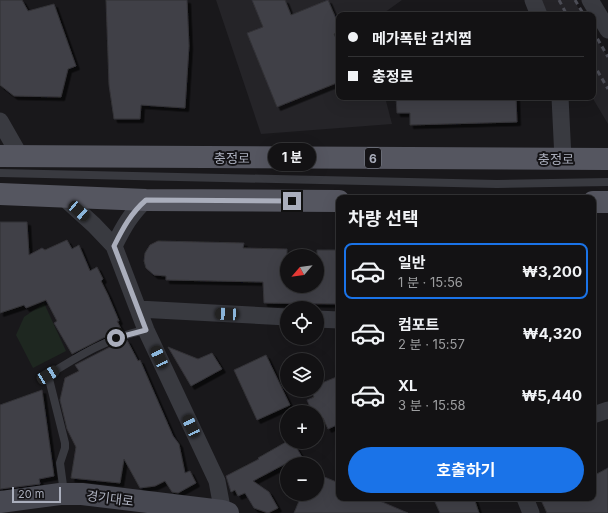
<!DOCTYPE html>
<html lang="ko">
<head>
<meta charset="utf-8">
<style>
	body { margin:0; font-family:Inter,"Noto Sans KR",sans-serif; background:#1c1b1d; color:#f1f3f6; height:100vh; display:flex; flex-direction:column; font-size:15px; white-space:nowrap }
	* { box-sizing:border-box; margin:0 }
	p { font-size:13px; color:#9d9ea0 }
	.icon { flex:none; width:22px; height:22px; fill:none; stroke:currentColor; stroke-width:2; stroke-linecap:round; stroke-linejoin:round }
	.map { position:relative; flex:1; overflow:hidden }
	.details { position:absolute; left:336px; top:195px; width:260px; height:306px; display:flex; flex-direction:column; background:#131214; border-radius:8px; box-shadow:0 4px 16px #0002,0 0 0 1px #323234 }
	.details>* { flex:none }
	.guide { position:absolute; left:336px; top:12px; width:260px; height:88px; border-radius:8px; box-shadow:0 4px 16px #0002,0 0 0 1px #323234; display:grid; align-content:center; height:88px; padding:0 12px; background:#131214 }
	.needle { width:26px; rotate:242deg }
	.controls { position:absolute; left:280px; top:249px; display:grid; gap:8px }
	.controls a { display:grid; place-items:center; width:44px; height:44px; border-radius:50%; background:#131214; box-shadow:0 4px 16px #0002,0 0 0 1px #323234; font-size:20px }
	.scale { position:absolute; left:12px; bottom:10px; width:49px; box-sizing:border-box; padding-left:4px; border:2px solid #aaaebc; border-top:0; font-size:11px; line-height:14px; white-space:nowrap; color:#aaaebc; -webkit-text-stroke:3px #141316; paint-order:stroke }
	.end { position:absolute; width:18px; height:18px; margin:-9px; border:5px solid #aaaebc; background:#111; box-shadow:0 0 0 2px #111 }
	.from { border-radius:50% }
	.bubble { position:absolute; height:28px; border-radius:14px; background:#131214; box-shadow:0 4px 16px #0002,0 0 0 1px #323234; font-size:13px; font-weight:700; line-height:28px; text-align:center }
	.car { position:absolute; width:12px; height:24px; margin:-12px -6px; border-radius:5px; box-shadow:0 0 3px 1px #0007; background:linear-gradient(#222 24%,#8ab4d8 0 40%,#222 0 76%,#8ab4d8 0 86%,#222 0) }
	.guide b { display:flex; align-items:center; gap:14px; height:38px; font-size:15px }
	.guide b+b { border-top:1px solid #323234 }
	.guide i { width:10px; height:10px; background:#f1f3f6 }
	ul { padding:0; list-style:none }
	li { display:flex; align-items:center; gap:12px; height:56px; margin:0 8px 6px; padding:0 4px; border:2px solid transparent; border-radius:8px }
	li div { flex:1 }
	li b { display:block; font-size:15px }
	li em { font-style:normal; font-weight:700 }
	li.current { border-color:#1a73e8 }
	li>.icon { width:36px; height:36px; stroke-width:1.5 }
	h2 { padding:0 12px; font-size:18px; line-height:48px }
	.action { display:flex; gap:8px; margin-top:auto; padding:8px 12px }
	.action a { flex:1; height:46px; border-radius:24px; background:#1a73e8; color:#fff; font-size:16px; font-weight:700; line-height:46px; text-align:center }
	.map>svg:first-child { display:block }
</style>
</head>
<body>
<div class="map">
<svg width="608" height="513" viewBox="0 0 608 513">
	<defs>
		<filter id="shadow"><feDropShadow dx="3.5" dy="3.5" stdDeviation="0" flood-color="#0009"/></filter>
	</defs>
	<rect width="100%" height="100%" fill="#19181b"/>
	<!-- built -->
	<path fill="#252428" d="M 216,0 L 402,0 L 381,15 L 339,15 L 339,97 L 385,97 L 392,124 L 261,134 Z
		M 536,0 L 574,0 L 582,15 L 545,15 Z
		M 593,35 L 608,57 L 608,124 L 592,97 Z"/>
	<!-- green -->
	<path fill="#1e2720" d="M 44,303 L 66,351 L 33,368 L 16,335 L 24,317 Z"/>
	<!-- building -->
	<path fill="#404046" stroke="#333237" filter="url(#shadow)" d="M 0,0 L 22,0 L 28,11 L 54,4 L 76,66 L 68,69 L 61,97 L 14,96 L 0,85 Z
		M 106,0 L 187,0 L 189,46 L 185,108 L 141,105 L 140,119 L 114,119 L 109,85 Z
		M 252,0 L 285,0 L 291,15 L 328,0 L 339,26 L 339,32 L 334,34 L 339,45 L 339,82 L 277,107 L 247,33 L 263,27 Z
		M 396,97 L 516,97 L 517,122 L 410,125 L 410,113 L 397,113 Z
		M 0,222 L 27,222 L 29,255 L 42,248 L 45,250 L 67,240 L 72,249 L 79,245 L 90,271 L 97,267 L 103,279 L 101,281 L 108,295 L 119,321 L 117,321 L 122,331 L 103,338 L 72,354 L 54,323 L 57,321 L 46,300 L 26,308 L 24,305 L 0,313 Z
		M 158,241 L 244,243 L 243,248 L 287,249 L 287,286 L 317,286 L 317,250 L 339,250 L 339,304 L 264,303 L 263,282 L 166,280 L 166,276 L 154,275 L 146,268 L 144,261 L 145,253 L 150,245 Z
		M 127,340 L 138,361 L 140,360 L 173,436 L 179,444 L 185,473 L 190,471 L 196,483 L 178,493 L 172,492 L 165,481 L 155,486 L 140,488 L 124,459 L 120,483 L 71,478 L 76,447 L 67,429 L 60,400 L 65,378 L 79,371 L 75,365 L 108,348 Z
		M 168,347 L 198,359 L 212,353 L 222,369 L 191,386 Z
		M 266,355 L 290,405 L 257,420 L 234,370 Z
		M 339,376 L 339,424 L 328,429 L 323,418 L 317,420 L 317,412 L 312,412 L 307,400 L 314,397 L 311,390 L 317,390 L 317,385 Z
		M 42,390 L 54,476 L 39,479 L 40,484 L 0,489 L 0,405 Z
		M 286,442 L 293,442 L 302,457 L 289,464 L 285,464 L 253,481 L 269,492 L 278,508 L 268,513 L 254,508 L 245,493 L 238,496 L 235,490 L 231,492 L 226,476 L 259,459 L 258,458 Z
		M 608,468 L 608,513 L 547,513 L 540,498 L 593,498 L 593,476 Z
		M 317,474 L 339,483 L 339,498 L 373,498 L 408,513 L 294,513 L 302,494 L 317,494 Z
		M 445,498 L 474,498 L 479,513 L 440,513 L 435,502 Z"/>
	<g fill="none" stroke-linecap="round" stroke-linejoin="round">
		<!-- lane -->
		<path stroke="#393a40" stroke-width="8" d="M 0,173 L 497,184 L 608,182
			M 48,375 L 65,443 L 65,448 L 60,463 L 64,493
			M 45,377 C 77,357 108,337 146,330"/>
		<!-- street -->
		<path stroke="#393a40" stroke-width="17" d="M 533,0 L 539,15
			M 590,0 L 608,30
			M 560,97 L 563,159
			M 0,121 L 20,156
			M 62,196 L 94,225 L 114,246 L 146,330 L 217,481 L 223,513
			M 114,246 C 123,228 131,213 146,200
			M 138,309 L 287,317
			M 317,319 L 339,320
			M 593,415 L 608,410
			M 525,498 L 531,513"/>
		<!-- secondary -->
		<path stroke="#474851" stroke-width="22" d="M 0,502 L 60,494 L 82,494 L 222,511 L 228,513"/>
		<!-- primary -->
		<path stroke="#555660" stroke-width="22" d="M 0,156 L 608,159
			M 0,194 L 146,200 L 339,201
			M 593,202 L 608,202"/>
		<!-- rail -->
		<path stroke="#4c4d56" stroke-width="3" stroke-dasharray="5 4" stroke-linecap="butt" d="M 559,0 L 567,15
			M 575,0 L 584,15
			M 593,31 L 608,57
			M 593,63 L 608,89"/>
	</g>
	<g fill="none" stroke-linecap="round" stroke-linejoin="round">
		<!-- route -->
		<path stroke="#aaaebc" stroke-width="5" d="M 116,338 L 146,330 L 114,246 C 123,228 131,213 146,200 L 292,201"/>
	</g>
	<g text-anchor="middle" dominant-baseline="central" stroke-width="4" stroke-linejoin="round" paint-order="stroke">
		<!-- shield labels -->
		<rect fill="#141316" stroke="#7d808a" stroke-width="1" x="365" y="148" width="16" height="20" rx="3"/>
		<g font-size="12" font-weight="bold" fill="#aaaebc">
			<text x="373" y="158">6</text>
		</g>
		<!-- street labels -->
		<g font-size="13" fill="#aaaebc" stroke="#141316">
			<text x="232" y="158">충정로</text>
			<text x="556" y="159">충정로</text>
			<text transform="translate(110 498) rotate(7)">경기대로</text>
		</g>
	</g>
</svg>
<div class="controls">
<a><svg class="needle" viewBox="-14 -14 28 28"><path d="M0-13l5 13h-10z" fill="#e53935"/><path d="M0 13l5-13h-10z" fill="#9d9ea0"/></svg></a>
<a><svg class="icon" aria-label="locate" viewBox="0 0 24 24"><circle cx="12" cy="12" r="6"/><path d="M12 2v4M12 18v4M2 12h4M18 12h4"/></svg></a>
<a><svg class="icon" aria-label="layers" viewBox="0 0 24 24"><path d="M12 4l9 5-9 5-9-5zM3 14l9 5 9-5"/></svg></a>
<a>+</a>
<a>−</a>
</div>
<div class="scale">20 m</div>
<i class="end from" style="left:116px;top:338px"></i>
<i class="end" style="left:292px;top:201px"></i>
<div class="bubble" style="left:268px;top:143px;width:48px">1 분</div>
<i class="car" style="left:79px;top:211px;rotate:132deg"></i>
<i class="car" style="left:227px;top:314px;rotate:273deg"></i>
<i class="car" style="left:159px;top:357px;rotate:335deg"></i>
<i class="car" style="left:48px;top:375px;rotate:58deg"></i>
<i class="car" style="left:191px;top:426px;rotate:335deg"></i>
<div class="guide">
<b><i class="from"></i>메가폭탄 김치찜</b>
<b><i></i>충정로</b>
</div>
<section class="details">
<h2>차량 선택</h2>
<ul>
<li class="current"><svg class="icon" aria-label="car" viewBox="0 0 24 24"><path d="M5 17H2v-5l4-1 3-4h7l3 4 3 1v5h-3M9 17h6M6 11h13"/><circle cx="7" cy="17" r="2"/><circle cx="17" cy="17" r="2"/></svg><div><b>일반</b><p>1 분 · 15:56</p></div><em>₩3,200</em></li>
<li><svg class="icon" aria-label="car" viewBox="0 0 24 24"><path d="M5 17H2v-5l4-1 3-4h7l3 4 3 1v5h-3M9 17h6M6 11h13"/><circle cx="7" cy="17" r="2"/><circle cx="17" cy="17" r="2"/></svg><div><b>컴포트</b><p>2 분 · 15:57</p></div><em>₩4,320</em></li>
<li><svg class="icon" aria-label="car" viewBox="0 0 24 24"><path d="M5 17H2v-5l4-1 3-4h7l3 4 3 1v5h-3M9 17h6M6 11h13"/><circle cx="7" cy="17" r="2"/><circle cx="17" cy="17" r="2"/></svg><div><b>XL</b><p>3 분 · 15:58</p></div><em>₩5,440</em></li>
</ul>
<div class="action"><a>호출하기</a></div>
</section>
</div>
</body>
</html>
